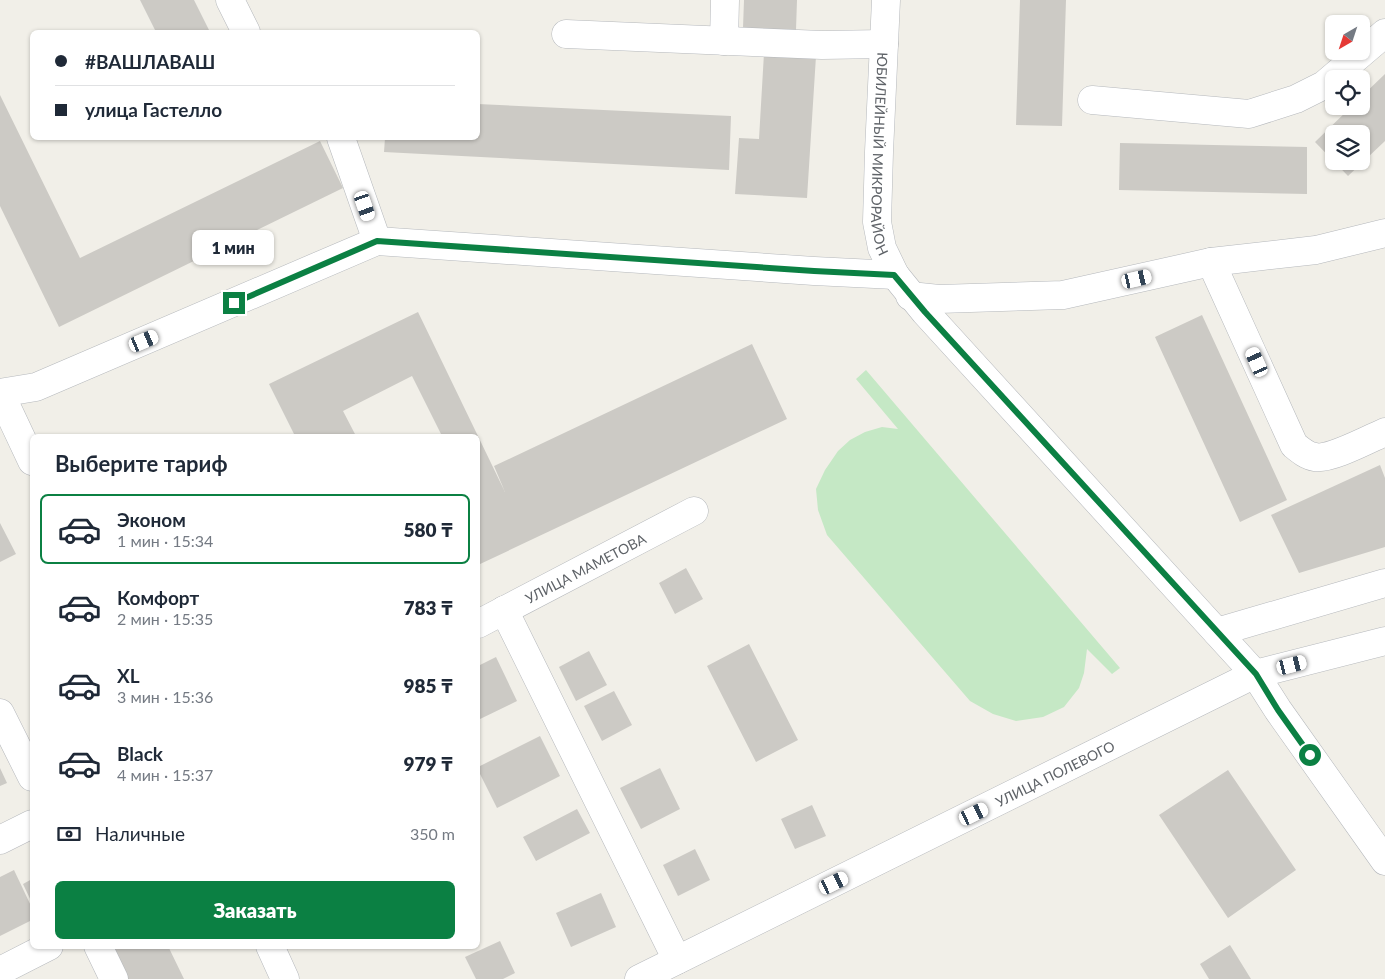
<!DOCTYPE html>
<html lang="ru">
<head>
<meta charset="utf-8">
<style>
	body { margin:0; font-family:Lato,sans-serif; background:#f2f2f3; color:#1f2937; height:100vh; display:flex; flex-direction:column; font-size:19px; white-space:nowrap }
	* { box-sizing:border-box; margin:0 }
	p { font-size:16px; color:#747a83 }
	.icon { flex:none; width:28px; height:28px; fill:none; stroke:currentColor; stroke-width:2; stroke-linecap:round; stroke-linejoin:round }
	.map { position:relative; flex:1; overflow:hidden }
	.panel { position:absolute; left:30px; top:434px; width:450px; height:515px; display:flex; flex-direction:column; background:#fff; border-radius:8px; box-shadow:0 1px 4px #0004 }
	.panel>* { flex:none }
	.top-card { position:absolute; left:30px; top:30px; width:450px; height:110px; border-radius:8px; box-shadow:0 1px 4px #0004; display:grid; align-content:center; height:110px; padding:0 25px; background:#fff }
	.needle { width:32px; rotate:219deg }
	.tools { position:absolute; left:1325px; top:15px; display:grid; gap:10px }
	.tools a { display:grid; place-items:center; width:45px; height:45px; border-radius:8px; background:#fff; box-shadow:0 1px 4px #0004; font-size:25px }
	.end { position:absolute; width:22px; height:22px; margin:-11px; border:6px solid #0b8043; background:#fff; box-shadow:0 0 0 2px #fff }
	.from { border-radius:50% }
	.bubble { position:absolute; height:35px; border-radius:8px; background:#fff; box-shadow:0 1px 4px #0004; font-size:16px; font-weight:800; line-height:35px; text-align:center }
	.car { position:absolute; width:15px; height:30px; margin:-15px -8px; border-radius:6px; box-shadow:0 0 4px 1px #0007; background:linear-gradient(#fff 24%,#345 0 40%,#fff 0 76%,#345 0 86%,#fff 0) }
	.top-card b { display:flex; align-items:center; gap:18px; height:48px; font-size:19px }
	.top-card b+b { border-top:1px solid #e0e1e3 }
	.top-card i { width:12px; height:12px; background:#1f2937 }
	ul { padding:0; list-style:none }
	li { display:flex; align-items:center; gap:15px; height:70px; margin:0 10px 8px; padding:0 15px; border:2px solid transparent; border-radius:8px }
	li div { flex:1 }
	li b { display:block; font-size:19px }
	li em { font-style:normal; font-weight:800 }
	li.current { border-color:#0b8043 }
	li>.icon { width:45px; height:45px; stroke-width:1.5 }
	h2 { padding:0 25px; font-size:22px; line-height:60px }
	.pay { display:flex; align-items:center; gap:12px; height:55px; padding:0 25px; font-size:19px }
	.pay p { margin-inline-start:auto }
	.primary-button { display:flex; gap:10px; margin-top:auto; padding:10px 25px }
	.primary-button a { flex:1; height:58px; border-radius:8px; background:#0b8043; color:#fff; font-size:20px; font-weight:800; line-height:58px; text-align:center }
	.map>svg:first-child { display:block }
</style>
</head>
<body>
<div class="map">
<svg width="1385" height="979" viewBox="0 0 1385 979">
	<rect width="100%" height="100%" fill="#f1efe8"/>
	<!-- green -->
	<path fill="#c5e8c5" d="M 866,370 L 1120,668 L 1112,674 L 1087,649 L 1084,673 L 1079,688 L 1064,707 L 1043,717 L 1016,721 L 993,714 L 970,701 L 827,535 L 818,510 L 816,489 L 825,470 L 838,451 L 850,440 L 865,432 L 882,427 L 898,429 L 856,379 Z"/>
	<!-- building -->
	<path fill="#cccac5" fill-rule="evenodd" d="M 140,0 L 194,0 L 210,32 L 156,32 Z
		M 744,0 L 797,0 L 796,30 L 743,28 Z
		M 1020,0 L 1066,0 L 1062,126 L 1016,125 Z
		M 764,53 L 816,56 L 807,198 L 735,194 L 739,138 L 759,139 Z
		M 1385,74 L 1385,141 L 1348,176 L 1315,142 L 1352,106 L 1361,106 L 1361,97 ZM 1334,134 L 1361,134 L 1361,161 L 1334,161 Z
		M 0,95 L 80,258 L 320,141 L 343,188 L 59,327 L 0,206 Z
		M 478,104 L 731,116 L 729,170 L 384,152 L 385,138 L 478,138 Z
		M 1120,143 L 1307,147 L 1307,194 L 1119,190 Z
		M 418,312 L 505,492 L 494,466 L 752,344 L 787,419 L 478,565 L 478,436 L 442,436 L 412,376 L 343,411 L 356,436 L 295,436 L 269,384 Z
		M 1202,315 L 1287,500 L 1240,522 L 1155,337 Z
		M 1380,465 L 1385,478 L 1385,547 L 1299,573 L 1271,515 Z
		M 0,523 L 16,554 L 0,562 Z
		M 686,568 L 703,599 L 675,614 L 659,583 Z
		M 749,644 L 798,740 L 756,762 L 707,666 Z
		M 589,651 L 607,685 L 576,701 L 559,667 Z
		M 496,657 L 517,701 L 478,720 L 478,666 Z
		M 614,691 L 632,725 L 602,741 L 584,706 Z
		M 540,736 L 560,776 L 497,808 L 478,770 L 478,767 Z
		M 0,768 L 7,783 L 0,786 Z
		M 660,768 L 680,809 L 641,829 L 620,788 Z
		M 1228,770 L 1296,870 L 1228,918 L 1159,815 Z
		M 812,805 L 826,836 L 795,849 L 781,819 Z
		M 577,809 L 590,833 L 536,861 L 523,837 Z
		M 695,849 L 710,880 L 678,896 L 663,865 Z
		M 14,870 L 32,908 L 32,920 L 0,936 L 0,877 Z
		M 32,879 L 32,903 L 23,884 Z
		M 601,893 L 616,927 L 571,947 L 556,913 Z
		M 500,941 L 515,973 L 503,979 L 476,979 L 465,957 Z
		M 1230,945 L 1251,979 L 1209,979 L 1200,964 Z
		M 108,946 L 168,946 L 184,979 L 124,979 Z"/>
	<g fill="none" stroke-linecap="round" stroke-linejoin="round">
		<defs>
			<g id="minor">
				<path d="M 230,0 L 246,32"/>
				<path id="s1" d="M 886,0 L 879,152 L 877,222 L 882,248 L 895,275 L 925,312 L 1255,674 L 1278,710 L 1385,861"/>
				<path d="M 566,34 L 822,45 L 884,44"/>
				<path d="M 724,41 L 725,0"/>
				<path d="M 1092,100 L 1249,114 L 1296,99 L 1324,85 L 1385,33"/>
				<path d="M 341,138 L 377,241"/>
				<path d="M 1211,262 L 1294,445 C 1300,450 1307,456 1315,457 C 1330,460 1369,439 1385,432"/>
				<path d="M 910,296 L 939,299 L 1063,295 L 1211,262 L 1316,250 L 1385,233"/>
				<path d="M 0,393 L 36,387 L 377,241 L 814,271 L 895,275"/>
				<path d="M 0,393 L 32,461"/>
				<path d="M 504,610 L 677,960"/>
				<path id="s2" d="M 478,624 L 694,511"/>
				<path d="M 1217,632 L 1385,583"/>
				<path d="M 0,713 L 32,777"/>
				<path d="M 0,840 L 32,824"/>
				<path d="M 98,946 L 114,979"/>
				<path d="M 270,946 L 285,979"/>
				<path d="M 0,971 L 49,946"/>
				<path id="s3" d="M 639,979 L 1255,674 L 1385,641"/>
			</g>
		</defs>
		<!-- minor casing -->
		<use href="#minor" stroke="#b5b8bc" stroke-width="29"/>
		<!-- minor -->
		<use href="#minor" stroke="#fff" stroke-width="28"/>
	</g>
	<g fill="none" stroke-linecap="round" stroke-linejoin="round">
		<!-- route -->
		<path stroke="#0b8043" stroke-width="6" d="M 234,303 L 377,241 L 814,271 L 894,275 L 925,312 L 1256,674 L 1278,710 L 1310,755"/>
	</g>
	<g text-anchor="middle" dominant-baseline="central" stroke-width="5" stroke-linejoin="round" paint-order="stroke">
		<!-- street labels -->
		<g font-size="14" fill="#5f6368" stroke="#fff">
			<text stroke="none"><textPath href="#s1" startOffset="154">ЮБИЛЕЙНЫЙ МИКРОРАЙОН</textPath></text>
			<text stroke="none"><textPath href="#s2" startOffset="121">УЛИЦА МАМЕТОВА</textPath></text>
			<text stroke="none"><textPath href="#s3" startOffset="464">УЛИЦА ПОЛЕВОГО</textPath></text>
		</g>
	</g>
</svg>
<div class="tools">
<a><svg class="needle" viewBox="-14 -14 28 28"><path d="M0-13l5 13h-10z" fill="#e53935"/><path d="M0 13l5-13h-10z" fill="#747a83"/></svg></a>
<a><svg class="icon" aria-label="locate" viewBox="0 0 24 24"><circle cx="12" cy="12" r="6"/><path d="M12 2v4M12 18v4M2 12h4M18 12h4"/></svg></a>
<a><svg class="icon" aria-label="layers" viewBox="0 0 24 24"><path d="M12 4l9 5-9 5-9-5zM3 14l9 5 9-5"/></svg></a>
</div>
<i class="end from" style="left:1310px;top:755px"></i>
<i class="end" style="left:234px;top:303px"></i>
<div class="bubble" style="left:192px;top:230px;width:82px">1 мин</div>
<i class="car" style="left:365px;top:206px;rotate:161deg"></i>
<i class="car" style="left:1137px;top:279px;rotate:77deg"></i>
<i class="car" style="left:144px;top:341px;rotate:67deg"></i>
<i class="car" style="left:1257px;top:362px;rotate:336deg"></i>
<i class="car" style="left:1292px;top:665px;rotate:76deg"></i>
<i class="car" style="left:974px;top:814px;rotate:64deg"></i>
<i class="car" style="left:834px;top:883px;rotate:64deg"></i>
<div class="top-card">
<b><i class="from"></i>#ВАШЛАВАШ</b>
<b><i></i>улица Гастелло</b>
</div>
<section class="panel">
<h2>Выберите тариф</h2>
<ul>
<li class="current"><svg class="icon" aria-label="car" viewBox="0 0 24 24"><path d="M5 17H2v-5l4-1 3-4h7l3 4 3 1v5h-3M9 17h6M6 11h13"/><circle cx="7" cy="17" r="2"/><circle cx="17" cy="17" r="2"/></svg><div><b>Эконом</b><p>1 мин · 15:34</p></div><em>580 ₸</em></li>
<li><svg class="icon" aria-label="car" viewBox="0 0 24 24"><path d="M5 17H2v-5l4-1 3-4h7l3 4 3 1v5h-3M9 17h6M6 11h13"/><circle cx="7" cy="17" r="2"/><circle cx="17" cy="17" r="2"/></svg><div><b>Комфорт</b><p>2 мин · 15:35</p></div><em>783 ₸</em></li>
<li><svg class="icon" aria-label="car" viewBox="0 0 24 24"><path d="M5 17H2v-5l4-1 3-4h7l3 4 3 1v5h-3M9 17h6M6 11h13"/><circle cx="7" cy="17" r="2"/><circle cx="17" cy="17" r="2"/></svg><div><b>XL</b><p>3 мин · 15:36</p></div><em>985 ₸</em></li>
<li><svg class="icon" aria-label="car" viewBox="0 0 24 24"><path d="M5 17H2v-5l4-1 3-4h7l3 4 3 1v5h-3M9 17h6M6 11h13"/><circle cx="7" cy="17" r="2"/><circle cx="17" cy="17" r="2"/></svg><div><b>Black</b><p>4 мин · 15:37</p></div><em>979 ₸</em></li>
</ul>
<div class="pay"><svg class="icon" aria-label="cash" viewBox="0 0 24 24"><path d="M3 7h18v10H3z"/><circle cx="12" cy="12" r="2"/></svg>Наличные<p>350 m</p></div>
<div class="primary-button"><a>Заказать</a></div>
</section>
</div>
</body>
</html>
